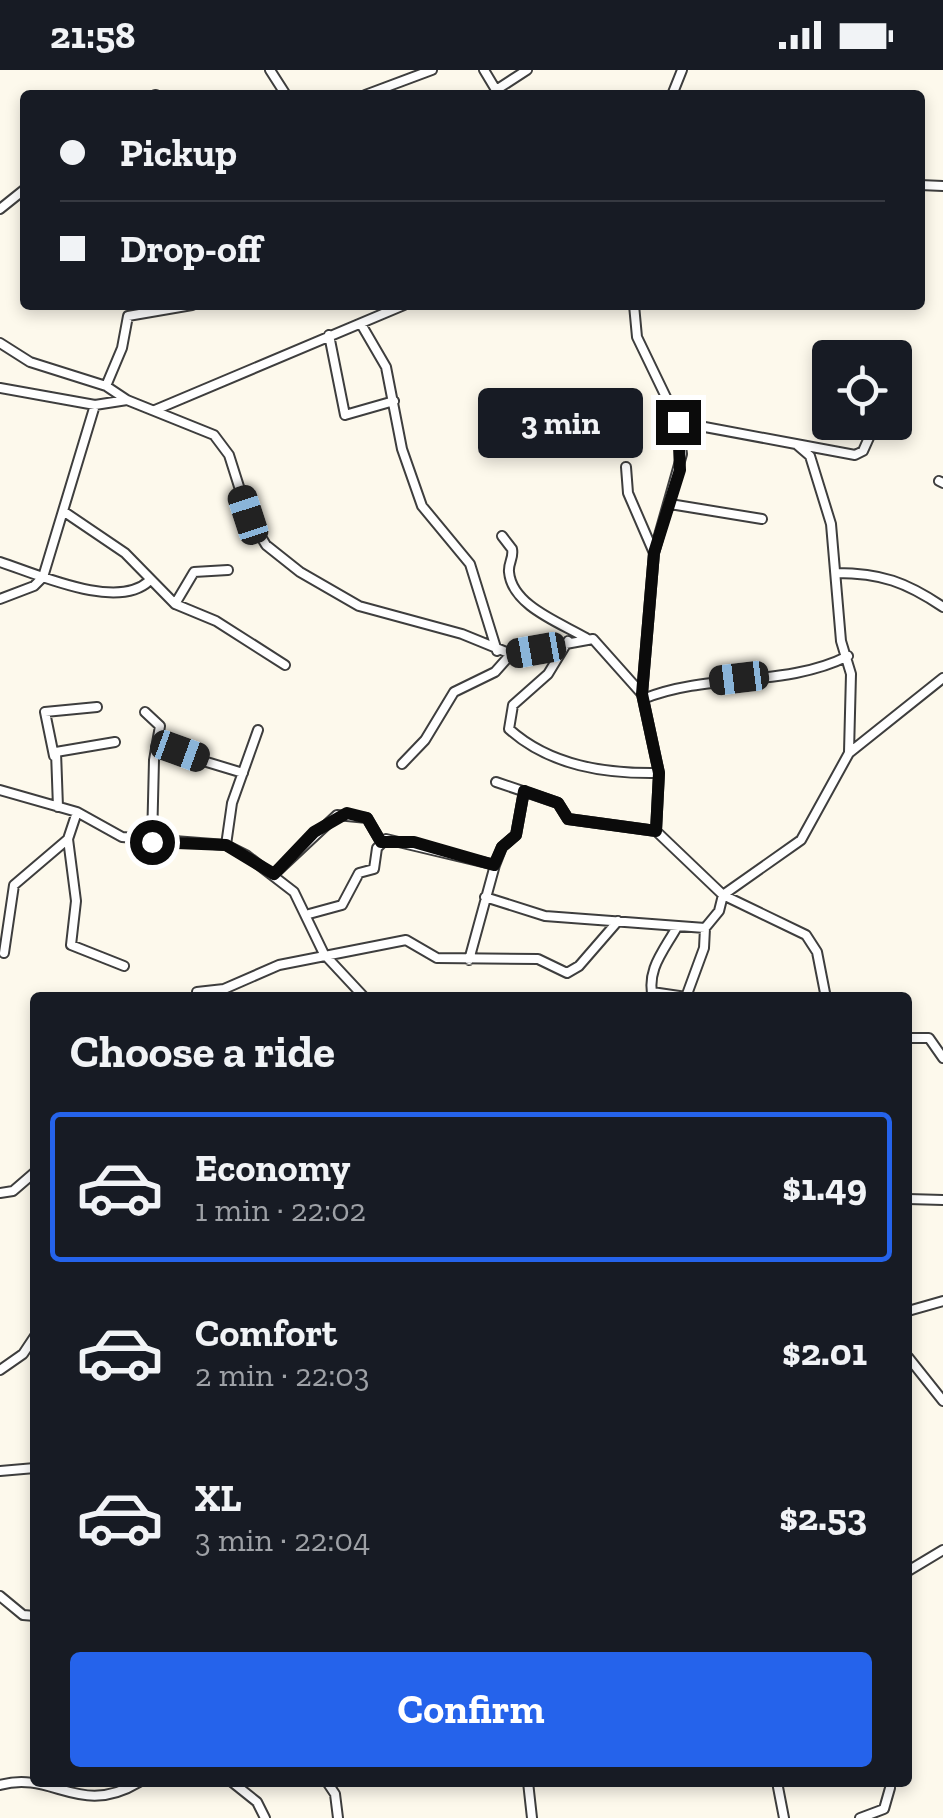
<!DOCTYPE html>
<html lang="en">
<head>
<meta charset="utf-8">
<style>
	body { margin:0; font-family:"Zilla Slab",serif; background:#242831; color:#f1f3f6; height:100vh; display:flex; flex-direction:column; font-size:38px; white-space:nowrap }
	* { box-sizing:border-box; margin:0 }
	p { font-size:32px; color:#9ea1a6 }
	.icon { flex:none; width:55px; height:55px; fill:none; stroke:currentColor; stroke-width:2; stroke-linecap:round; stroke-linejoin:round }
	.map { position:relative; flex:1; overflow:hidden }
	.panel { position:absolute; left:30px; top:922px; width:882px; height:795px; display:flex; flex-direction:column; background:#171b24; border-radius:10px; box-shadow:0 5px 15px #0003 }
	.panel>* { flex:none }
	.hud { position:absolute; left:20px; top:20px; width:905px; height:220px; border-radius:10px; box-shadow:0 5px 15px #0003; display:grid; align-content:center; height:220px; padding:0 40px; background:#171b24 }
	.tools { position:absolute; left:812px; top:270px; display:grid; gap:20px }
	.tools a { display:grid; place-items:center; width:100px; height:100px; border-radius:10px; background:#171b24; box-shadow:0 5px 15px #0003; font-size:50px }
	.end { position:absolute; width:45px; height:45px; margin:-22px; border:12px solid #0b0b0b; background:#fff; box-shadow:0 0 0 5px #fff }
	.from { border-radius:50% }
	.bubble { position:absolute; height:70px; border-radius:10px; background:#171b24; box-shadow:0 5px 15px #0003; font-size:32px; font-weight:800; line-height:70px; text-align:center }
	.car { position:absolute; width:30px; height:60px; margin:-30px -15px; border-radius:12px; box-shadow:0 0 8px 2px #0007; background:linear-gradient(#222 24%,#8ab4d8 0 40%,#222 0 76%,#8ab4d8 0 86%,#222 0) }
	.hud b { display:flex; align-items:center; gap:35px; height:95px; font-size:38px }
	.hud b+b { border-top:2px solid #363941 }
	.hud i { width:25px; height:25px; background:#f1f3f6 }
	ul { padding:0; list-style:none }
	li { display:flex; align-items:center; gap:30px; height:150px; margin:0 20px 15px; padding:0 20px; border:5px solid transparent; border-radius:10px }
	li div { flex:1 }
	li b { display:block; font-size:38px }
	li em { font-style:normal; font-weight:800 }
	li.selected { border-color:#2563eb }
	li>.icon { width:90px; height:90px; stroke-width:1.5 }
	h2 { padding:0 40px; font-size:45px; line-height:120px }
	.button { display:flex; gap:20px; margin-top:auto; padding:20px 40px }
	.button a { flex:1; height:115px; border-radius:10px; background:#2563eb; color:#fff; font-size:40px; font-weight:800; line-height:115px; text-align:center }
	.status { display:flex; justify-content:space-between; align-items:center; height:70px; padding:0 50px; background:#171b24; direction:ltr }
	.status svg { height:28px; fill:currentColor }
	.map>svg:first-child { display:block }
</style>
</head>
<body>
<div class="status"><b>21:58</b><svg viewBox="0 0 49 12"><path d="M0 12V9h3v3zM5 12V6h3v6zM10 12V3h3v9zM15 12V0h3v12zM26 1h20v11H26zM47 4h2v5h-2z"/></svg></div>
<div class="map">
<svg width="943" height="1748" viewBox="0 0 943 1748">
	<rect width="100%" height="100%" fill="#fdf9ec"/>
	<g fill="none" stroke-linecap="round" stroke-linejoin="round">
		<defs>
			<path id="minor" d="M 270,0 L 286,25
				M 484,0 L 499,25
				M 496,20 L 527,0
				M 155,25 L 156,25
				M 365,25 L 432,0
				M 672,25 L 682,0
				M 920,115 L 943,116
				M 0,139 L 25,119
				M 634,235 L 637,267 L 678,352 L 682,384 L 654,483 L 642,624 L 659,703 L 656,761 L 723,825 L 806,865 L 817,882 L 826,928
				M 361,254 L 386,297 L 402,379 L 422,436 L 470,494 L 497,581
				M 329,265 L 345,345 L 394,331
				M 0,273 L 30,292 L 106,316 L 127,330 L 214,365 L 229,385 L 248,445 L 266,475 L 300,502 L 359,536 L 462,564 L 511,584 L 593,569 L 642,624
				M 106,316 L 122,278 L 128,246 L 192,235
				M 0,318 L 95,335 L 127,330
				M 155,340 L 404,235
				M 678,352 L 796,374 L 810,386 L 831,454 L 841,571 L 851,604 L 849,682
				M 796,374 L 855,385 L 863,381 L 876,352
				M 626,397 L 628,423 L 654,483
				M 939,411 L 943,413
				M 670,434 L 762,449
				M 63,441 L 125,483 L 175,534 L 216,551 L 285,595
				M 502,466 L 512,479 C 514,488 508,493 509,502 C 512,536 561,553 586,568
				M 0,492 C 37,504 117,541 149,511
				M 836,503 C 881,503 906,512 943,537
				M 0,529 L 34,516 L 43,507 L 95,335
				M 175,534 L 194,502 L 228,500
				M 568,571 L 548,604 L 513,635 L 509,659 C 550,696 606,704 659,703
				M 643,629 C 709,602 785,618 848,586
				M 145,642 L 160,656 L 154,690 L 152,772
				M 157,677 L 243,703
				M 54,686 L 45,642 L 97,637
				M 402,694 L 425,670 L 454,622 L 495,602 L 511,584
				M 496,712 L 558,733 L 568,749 L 656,761
				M 0,720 L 77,742 L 122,767 L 226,775 L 246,785 L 294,822 L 324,884 L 365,928
				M 58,737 L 56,682 L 115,672
				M 77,742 L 68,769 L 76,831 L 71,875 L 124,896
				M 226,775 L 232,733 L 258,660
				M 274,804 L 337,745 L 367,748 L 381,772
				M 485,827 L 545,846 L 705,858 L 719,841 L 723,825 L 801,770 L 849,683 L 943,608
				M 309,844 L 342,835 L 359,803 L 374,799 L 377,778 L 386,769 L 495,795
				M 4,883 L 14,815 L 68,769
				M 469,890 L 495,795 L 502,777 L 516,765 L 524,721
				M 197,922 L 224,919 L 279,895 L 406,870 L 437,888 L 538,889 L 567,903 L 579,896 L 618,851
				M 652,922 L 686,927 L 704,878 L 705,858
				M 653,928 C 646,900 663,882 677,857
				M 908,968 L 929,968 L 943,988
				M 0,1123 L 13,1121 L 35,1102
				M 908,1129 L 943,1130
				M 908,1241 L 943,1231
				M 908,1287 L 943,1331
				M 0,1300 L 23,1284 L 35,1266
				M 0,1401 L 35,1398
				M 908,1501 L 943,1480
				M 0,1526 L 23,1545 L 35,1546
				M 232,1712 L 257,1732 L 265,1748
				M 327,1712 L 335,1724 L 338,1748
				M 528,1712 L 532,1748
				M 777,1712 L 784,1748
				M 0,1715 C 53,1700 79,1748 139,1712
				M 860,1748 L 884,1739 L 890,1718"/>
		</defs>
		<!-- minor casing -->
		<use href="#minor" stroke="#3e3e3e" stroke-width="12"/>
		<!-- minor -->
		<use href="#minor" stroke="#fff" stroke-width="8"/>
	</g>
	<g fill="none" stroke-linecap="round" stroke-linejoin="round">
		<!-- route -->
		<path stroke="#0b0b0b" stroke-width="12" d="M 152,772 L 226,775 L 274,804 L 314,762 L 347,743 L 367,748 L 381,772 L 414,772 L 494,795 L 502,777 L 516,765 L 524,721 L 558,733 L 568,749 L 656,761 L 659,703 L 642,624 L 654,483 L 680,400 L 678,352"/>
	</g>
</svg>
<div class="tools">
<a><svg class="icon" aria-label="locate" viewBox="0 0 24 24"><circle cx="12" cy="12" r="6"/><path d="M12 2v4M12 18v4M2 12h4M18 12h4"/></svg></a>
</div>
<i class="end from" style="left:152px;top:772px"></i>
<i class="end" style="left:678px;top:352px"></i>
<div class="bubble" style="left:478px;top:318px;width:165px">3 min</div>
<i class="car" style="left:248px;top:445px;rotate:342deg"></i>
<i class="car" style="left:536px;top:580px;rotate:260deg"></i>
<i class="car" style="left:739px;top:608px;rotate:263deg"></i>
<i class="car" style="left:180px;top:681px;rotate:110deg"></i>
<div class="hud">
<b><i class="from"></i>Pickup</b>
<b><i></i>Drop-off</b>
</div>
<section class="panel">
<h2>Choose a ride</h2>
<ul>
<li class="selected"><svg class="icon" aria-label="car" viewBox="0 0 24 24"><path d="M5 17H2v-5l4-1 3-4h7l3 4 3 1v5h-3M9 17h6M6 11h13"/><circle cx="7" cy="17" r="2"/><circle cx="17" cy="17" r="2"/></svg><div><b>Economy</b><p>1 min · 22:02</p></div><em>$1.49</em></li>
<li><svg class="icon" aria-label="car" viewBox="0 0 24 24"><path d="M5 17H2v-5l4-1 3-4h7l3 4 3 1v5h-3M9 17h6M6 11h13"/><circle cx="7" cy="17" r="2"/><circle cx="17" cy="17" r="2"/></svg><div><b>Comfort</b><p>2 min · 22:03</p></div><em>$2.01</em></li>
<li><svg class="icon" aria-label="car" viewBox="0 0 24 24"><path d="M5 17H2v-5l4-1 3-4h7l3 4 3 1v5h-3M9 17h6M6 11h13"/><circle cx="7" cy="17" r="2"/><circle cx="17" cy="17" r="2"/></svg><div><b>XL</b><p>3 min · 22:04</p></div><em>$2.53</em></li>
</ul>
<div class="button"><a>Confirm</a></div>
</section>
</div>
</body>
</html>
